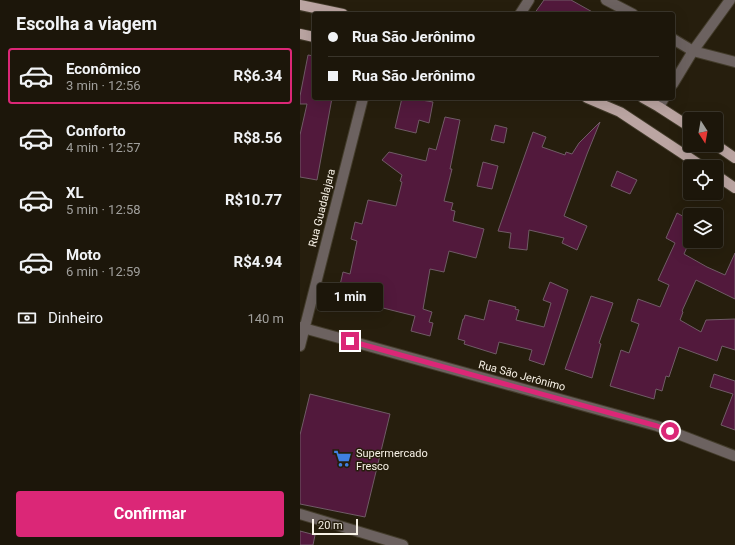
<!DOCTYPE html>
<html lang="pt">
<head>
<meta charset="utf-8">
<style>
	body { margin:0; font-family:Roboto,sans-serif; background:#251f13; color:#f1f3f6; height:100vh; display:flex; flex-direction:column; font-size:15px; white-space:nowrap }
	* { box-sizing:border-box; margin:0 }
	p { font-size:13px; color:#a09f9c }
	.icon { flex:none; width:22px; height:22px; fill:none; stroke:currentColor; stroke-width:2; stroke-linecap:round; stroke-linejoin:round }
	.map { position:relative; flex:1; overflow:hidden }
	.sheet { display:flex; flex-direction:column; background:#1c160a; width:300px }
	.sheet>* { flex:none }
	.hud { position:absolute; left:12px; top:12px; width:363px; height:88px; border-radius:4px; box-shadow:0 4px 16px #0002,0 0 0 1px #3a352b; display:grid; align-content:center; height:88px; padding:0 16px; background:#1c160a }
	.needle { width:26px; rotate:169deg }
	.buttons { position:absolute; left:383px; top:112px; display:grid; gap:8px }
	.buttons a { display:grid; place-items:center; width:40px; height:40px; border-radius:4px; background:#1c160a; box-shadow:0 4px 16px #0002,0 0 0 1px #3a352b; font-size:20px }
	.scale { position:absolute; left:12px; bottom:10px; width:46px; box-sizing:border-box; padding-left:4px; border:2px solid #f7f1e6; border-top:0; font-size:11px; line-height:14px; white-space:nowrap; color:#f7f1e6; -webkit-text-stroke:3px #261e0d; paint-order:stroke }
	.end { position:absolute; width:18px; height:18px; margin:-9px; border:5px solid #db2777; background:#fff; box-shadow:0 0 0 2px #fff }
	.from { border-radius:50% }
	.bubble { position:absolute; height:28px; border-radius:4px; background:#1c160a; box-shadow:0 4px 16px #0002,0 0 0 1px #3a352b; font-size:13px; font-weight:700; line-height:28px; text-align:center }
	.hud b { display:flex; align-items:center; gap:14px; height:38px; font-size:15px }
	.hud b+b { border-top:1px solid #3a352b }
	.hud i { width:10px; height:10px; background:#f1f3f6 }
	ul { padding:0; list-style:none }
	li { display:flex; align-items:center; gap:12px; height:56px; margin:0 8px 6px; padding:0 8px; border:2px solid transparent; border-radius:4px }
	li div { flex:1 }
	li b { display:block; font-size:15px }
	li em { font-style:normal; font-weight:700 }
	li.active { border-color:#db2777 }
	li>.icon { width:36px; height:36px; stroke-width:1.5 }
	h2 { padding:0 16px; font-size:18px; line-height:48px }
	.pay { display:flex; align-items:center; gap:10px; height:44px; padding:0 16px; font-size:15px }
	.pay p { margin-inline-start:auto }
	.button { display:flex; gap:8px; margin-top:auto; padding:8px 16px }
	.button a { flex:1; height:46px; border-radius:4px; background:#db2777; color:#fff; font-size:16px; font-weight:700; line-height:46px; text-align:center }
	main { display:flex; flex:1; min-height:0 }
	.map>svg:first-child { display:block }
</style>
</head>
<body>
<main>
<section class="sheet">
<h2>Escolha a viagem</h2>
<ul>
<li class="active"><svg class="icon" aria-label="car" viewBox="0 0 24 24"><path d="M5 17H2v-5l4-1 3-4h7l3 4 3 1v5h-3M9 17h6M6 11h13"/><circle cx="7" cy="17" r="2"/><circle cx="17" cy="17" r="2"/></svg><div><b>Econômico</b><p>3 min · 12:56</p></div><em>R$6.34</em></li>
<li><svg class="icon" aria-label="car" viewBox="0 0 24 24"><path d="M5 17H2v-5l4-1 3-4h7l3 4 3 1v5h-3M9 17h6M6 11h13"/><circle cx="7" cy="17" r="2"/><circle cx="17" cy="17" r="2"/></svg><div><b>Conforto</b><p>4 min · 12:57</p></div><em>R$8.56</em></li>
<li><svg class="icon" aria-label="car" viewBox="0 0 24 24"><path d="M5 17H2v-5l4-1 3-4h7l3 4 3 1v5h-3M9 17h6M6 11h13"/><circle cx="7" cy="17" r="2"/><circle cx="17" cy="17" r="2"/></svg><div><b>XL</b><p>5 min · 12:58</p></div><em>R$10.77</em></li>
<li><svg class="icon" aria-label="car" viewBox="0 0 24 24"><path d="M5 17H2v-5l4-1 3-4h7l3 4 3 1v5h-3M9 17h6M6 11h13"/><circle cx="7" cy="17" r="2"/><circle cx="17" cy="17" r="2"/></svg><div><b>Moto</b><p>6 min · 12:59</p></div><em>R$4.94</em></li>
</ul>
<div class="pay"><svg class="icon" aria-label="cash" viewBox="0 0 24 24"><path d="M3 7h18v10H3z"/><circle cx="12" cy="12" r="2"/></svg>Dinheiro<p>140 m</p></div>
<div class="button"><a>Confirmar</a></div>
</section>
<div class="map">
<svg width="435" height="545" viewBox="0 0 435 545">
	<rect width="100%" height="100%" fill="#261e0d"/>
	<!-- building -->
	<path fill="#52193c" stroke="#705b66" d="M 244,0 L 271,0 L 296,14 L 234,14 Z
		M 8,55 L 14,56 L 14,98 L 32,98 L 17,180 L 0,177 L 0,135 L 7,104 L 0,104 L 0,96 Z
		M 102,98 L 110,98 L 133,102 L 129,123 L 119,120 L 116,133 L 95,128 Z
		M 145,117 L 160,120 L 150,169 L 152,169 L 144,201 L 153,203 L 151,210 L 155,211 L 153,221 L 184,229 L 176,258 L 149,251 L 144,272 L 130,269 L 123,309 L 132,312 L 129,322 L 133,323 L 130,336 L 111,331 L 115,316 L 75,306 L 76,305 L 67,303 L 68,297 L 42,290 L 43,286 L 40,285 L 43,272 L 50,274 L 57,241 L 51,239 L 55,222 L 62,224 L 68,200 L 96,206 L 102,182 L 100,181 L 102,175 L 82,160 L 89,152 L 126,161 L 129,148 L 136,150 Z
		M 300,122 L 287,154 L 264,216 L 287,226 L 277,250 L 262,243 L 264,238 L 229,230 L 227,250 L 209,248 L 211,233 L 198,231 L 233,132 L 246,137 L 242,147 L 265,155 L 266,152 L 272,154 L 279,143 Z
		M 195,125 L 207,128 L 204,143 L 191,140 Z
		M 183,162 L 198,166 L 192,189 L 177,186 Z
		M 317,171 L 337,180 L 330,194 L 311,186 Z
		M 377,213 L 390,220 L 390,240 L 384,254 L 407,267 L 425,275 L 435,253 L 435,299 L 396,280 L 382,311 L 383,312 L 380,320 L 401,332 L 406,320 L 435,319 L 435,350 L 422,346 L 417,361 L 379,347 L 369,377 L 366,376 L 362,391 L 356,389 L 354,399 L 310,386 L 321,350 L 329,353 L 339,324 L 331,321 L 338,299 L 360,307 L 369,285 L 358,280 L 375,243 L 366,238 Z
		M 250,282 L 268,290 L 244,365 L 229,360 L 232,350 L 199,342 L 196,354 L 164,344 L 165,341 L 158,339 L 163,319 L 164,319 L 165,315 L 184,320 L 189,300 L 216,307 L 215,309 L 219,310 L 216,320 L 244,327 L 251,303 L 243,300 Z
		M 291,296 L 313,303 L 300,340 L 299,343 L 301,344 L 292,378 L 265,369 Z
		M 414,374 L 435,381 L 435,430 L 421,425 L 433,394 L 410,387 Z
		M 10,394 L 90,414 L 65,517 L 0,504 L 0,435 Z
		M 0,531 L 15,535 L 13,545 L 0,545 Z"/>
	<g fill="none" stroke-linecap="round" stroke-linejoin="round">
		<defs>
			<path id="minor" d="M 306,0 L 333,14
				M 220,14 L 229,0
				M 373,39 L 393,51 L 435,62
				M 373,84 L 393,51 L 430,0
				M 359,107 L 364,98
				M 0,327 L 357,426 L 435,456
				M 0,346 L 63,98
				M 0,514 L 103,545"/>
			<path id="major" d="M 0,5 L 43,14
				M 0,34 L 14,37
				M 287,98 L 320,112 L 403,167
				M 343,98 L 359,107 L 390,127
				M 416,145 L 435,158
				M 416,175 L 435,188"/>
		</defs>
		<!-- minor casing -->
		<use href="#minor" stroke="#433c2b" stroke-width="12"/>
		<!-- major casing -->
		<use href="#major" stroke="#433c2b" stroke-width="12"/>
		<!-- minor -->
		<use href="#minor" stroke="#6c6260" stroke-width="10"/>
		<!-- major -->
		<use href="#major" stroke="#bba5a2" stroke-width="10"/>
	</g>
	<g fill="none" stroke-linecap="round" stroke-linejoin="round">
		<!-- route -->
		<path stroke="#db2777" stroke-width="5" d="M 50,341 L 357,426 L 370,431"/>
	</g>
	<!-- icons -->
	<defs>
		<symbol id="supermarket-bare" viewBox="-9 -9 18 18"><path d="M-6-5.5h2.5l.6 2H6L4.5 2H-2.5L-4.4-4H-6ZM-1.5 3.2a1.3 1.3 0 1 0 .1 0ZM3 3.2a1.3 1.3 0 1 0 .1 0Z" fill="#3f7fe0" stroke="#261e0d" stroke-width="2.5" paint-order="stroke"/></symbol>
	</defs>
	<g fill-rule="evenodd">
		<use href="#supermarket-bare" x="30" y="446" width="25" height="25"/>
	</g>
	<g text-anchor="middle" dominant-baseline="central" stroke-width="3" stroke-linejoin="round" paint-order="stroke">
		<!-- street labels -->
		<g font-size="11" fill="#f7f1e6" stroke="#261e0d">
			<text transform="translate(22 208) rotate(-76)">Rua Guadalajara</text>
			<text transform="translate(222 376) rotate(15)">Rua São Jerônimo</text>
		</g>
		<!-- poi labels -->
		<g font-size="11" fill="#f7f1e6" stroke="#261e0d" text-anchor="start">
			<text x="56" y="453">Supermercado<tspan x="56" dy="13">Fresco</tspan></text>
		</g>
	</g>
</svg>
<div class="buttons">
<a><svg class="needle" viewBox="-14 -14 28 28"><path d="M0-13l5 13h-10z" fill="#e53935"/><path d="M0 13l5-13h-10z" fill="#a09f9c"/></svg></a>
<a><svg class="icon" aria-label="locate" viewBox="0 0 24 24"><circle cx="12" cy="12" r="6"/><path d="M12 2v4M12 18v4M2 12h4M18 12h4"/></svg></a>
<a><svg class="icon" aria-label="layers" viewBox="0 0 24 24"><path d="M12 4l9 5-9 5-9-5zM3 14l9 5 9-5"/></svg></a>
</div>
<div class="scale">20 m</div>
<i class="end from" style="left:370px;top:431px"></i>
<i class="end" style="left:50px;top:341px"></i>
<div class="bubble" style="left:17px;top:283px;width:66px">1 min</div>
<div class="hud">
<b><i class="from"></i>Rua São Jerônimo</b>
<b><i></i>Rua São Jerônimo</b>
</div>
</div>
</main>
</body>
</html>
